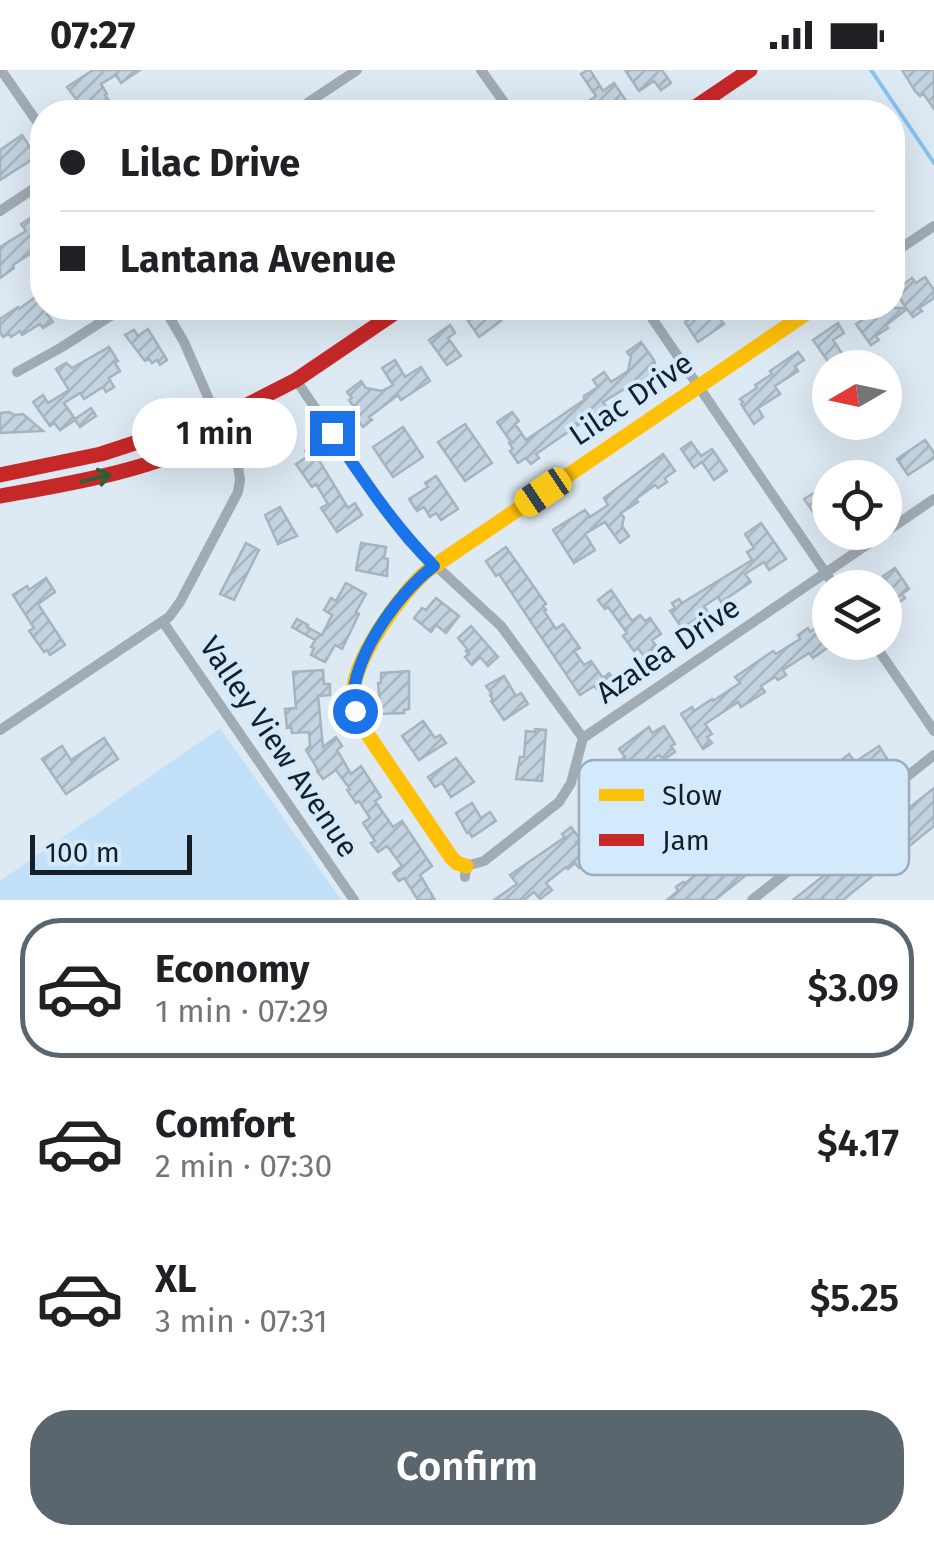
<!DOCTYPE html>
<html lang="en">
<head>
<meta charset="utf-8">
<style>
	body { margin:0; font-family:"Fira Sans",sans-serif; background:#f2f2f2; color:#202124; height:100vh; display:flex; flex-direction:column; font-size:38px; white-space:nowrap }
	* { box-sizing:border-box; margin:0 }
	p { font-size:32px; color:#757577 }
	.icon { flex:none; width:55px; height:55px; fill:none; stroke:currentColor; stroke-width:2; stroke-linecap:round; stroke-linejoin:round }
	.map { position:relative; height:830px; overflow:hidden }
	.side { display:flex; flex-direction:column; background:#fff; flex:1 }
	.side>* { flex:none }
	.top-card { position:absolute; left:30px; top:30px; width:875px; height:220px; border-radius:40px; box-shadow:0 10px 40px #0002; display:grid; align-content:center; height:220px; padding:0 30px; background:#fff }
	.needle { width:65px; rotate:261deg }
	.buttons { position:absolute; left:812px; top:280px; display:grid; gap:20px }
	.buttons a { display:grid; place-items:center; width:90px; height:90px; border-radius:50%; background:#fff; box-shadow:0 10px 40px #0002; font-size:50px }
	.scale { position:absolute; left:30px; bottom:25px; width:162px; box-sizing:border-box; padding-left:10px; border:5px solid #141f27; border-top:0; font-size:28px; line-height:35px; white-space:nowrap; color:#141f27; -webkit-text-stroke:8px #d3eafd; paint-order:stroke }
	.end { position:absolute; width:45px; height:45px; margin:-22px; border:12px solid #1a73e8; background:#fff; box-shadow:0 0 0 5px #fff }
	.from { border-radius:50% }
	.bubble { position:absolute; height:70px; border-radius:35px; background:#fff; box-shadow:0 10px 40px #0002; font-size:32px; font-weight:600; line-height:70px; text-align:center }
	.car { position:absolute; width:30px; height:60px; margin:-30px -15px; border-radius:12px; box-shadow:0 0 8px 2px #0007; background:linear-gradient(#f5c518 24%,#345 0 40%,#f5c518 0 76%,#345 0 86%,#f5c518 0) }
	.top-card b { display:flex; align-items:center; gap:35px; height:95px; font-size:38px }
	.top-card b+b { border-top:2px solid #e0e0e0 }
	.top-card i { width:25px; height:25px; background:#202124 }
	ul { padding:18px 0 0; list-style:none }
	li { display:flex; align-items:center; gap:30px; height:140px; margin:0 20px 15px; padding:0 10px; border:5px solid transparent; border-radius:40px }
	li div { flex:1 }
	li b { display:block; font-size:38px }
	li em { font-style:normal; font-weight:600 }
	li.on { border-color:#5a666e }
	li>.icon { width:90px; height:90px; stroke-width:1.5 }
	.primary-button { display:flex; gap:20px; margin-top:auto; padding:20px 30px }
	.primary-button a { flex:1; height:115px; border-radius:40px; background:#5a666e; color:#fff; font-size:40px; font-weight:600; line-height:115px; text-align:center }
	.status { display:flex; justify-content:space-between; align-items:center; height:70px; padding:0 50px; background:#fff; direction:ltr }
	.status svg { height:28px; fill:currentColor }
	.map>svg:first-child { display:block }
</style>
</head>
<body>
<div class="status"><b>07:27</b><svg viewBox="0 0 49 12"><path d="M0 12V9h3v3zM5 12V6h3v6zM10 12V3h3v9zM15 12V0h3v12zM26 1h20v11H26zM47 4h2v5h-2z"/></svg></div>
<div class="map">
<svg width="934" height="830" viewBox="0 0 934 830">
	<defs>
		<pattern id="building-hatch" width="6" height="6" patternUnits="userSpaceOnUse" patternTransform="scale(2.5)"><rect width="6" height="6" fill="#c2d3e1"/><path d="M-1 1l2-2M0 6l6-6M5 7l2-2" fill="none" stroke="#a6b5c1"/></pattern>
	</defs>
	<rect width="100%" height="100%" fill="#dde9f3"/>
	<!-- park -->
	<path fill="#c2e0f7" d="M 220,658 L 341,830 L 0,830 L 0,811 Z"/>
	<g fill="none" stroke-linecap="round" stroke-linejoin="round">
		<!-- stream -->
		<path stroke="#88c2ef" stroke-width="4" d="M 871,0 L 934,93"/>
	</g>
	<!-- building -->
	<path fill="url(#building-hatch)" stroke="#a8b3bb" stroke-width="2.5" d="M 93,0 L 140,0 L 121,13 L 116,5 L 101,14 L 107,24 L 105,25 L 117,42 L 86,42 L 67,17 Z
		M 588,0 L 590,0 L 603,21 L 614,13 L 629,35 L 617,42 L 578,42 L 592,33 L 590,30 L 596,26 L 581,4 Z
		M 625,0 L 662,0 L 671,13 L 661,20 L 654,11 L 639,21 Z
		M 902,0 L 934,0 L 934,39 L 923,23 L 920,26 L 915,21 Z
		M 22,65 L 36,87 L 0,110 L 0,80 Z
		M 42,140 L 42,176 L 13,195 L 14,198 L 0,208 L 0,177 L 26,161 L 21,154 Z
		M 925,207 L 934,220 L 934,228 L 919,238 L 922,241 L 913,247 L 907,239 L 886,255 L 888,258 L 876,266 L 879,270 L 871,275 L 856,254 L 880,238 L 906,238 L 898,225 L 904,221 L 901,216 L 912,208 L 916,213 Z
		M 42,222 L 42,238 L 57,238 L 47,244 L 53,252 L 43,258 L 40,254 L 22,265 L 20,261 L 11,267 L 9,264 L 3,267 L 0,262 L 0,249 L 18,237 L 19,239 Z
		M 475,238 L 508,238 L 497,245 L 501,251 L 479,267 L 464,245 Z
		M 696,238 L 712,238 L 724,254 L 698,272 L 685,252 L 694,246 L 691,241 Z
		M 838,253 L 844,263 L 833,270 L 845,288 L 832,297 L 813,270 Z
		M 450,255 L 455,263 L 448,268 L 461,286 L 447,295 L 429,270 Z
		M 148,259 L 167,290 L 160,295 L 157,290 L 152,293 L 149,289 L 145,291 L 125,265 L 134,260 L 138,266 Z
		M 641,272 L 654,290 L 656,298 L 651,305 L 633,318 L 631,315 L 603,332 L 606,336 L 536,384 L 539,388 L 531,394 L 526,388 L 518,393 L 510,381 L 513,379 L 509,373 L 511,372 L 497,352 L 512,342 L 519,351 L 515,354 L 526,370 L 584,330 L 584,326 L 598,317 L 593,310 L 604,302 L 611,312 L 628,301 L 631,287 L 627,282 Z
		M 109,277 L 118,291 L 115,293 L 120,301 L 109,308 L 114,317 L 106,322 L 103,317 L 84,329 L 80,323 L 64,333 L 75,349 L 91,338 L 96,346 L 80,357 L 75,350 L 60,360 L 54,353 L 50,356 L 33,332 L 43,325 L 48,333 L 69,320 L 56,299 L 66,293 L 72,298 Z
		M 798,282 L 804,290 L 795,296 L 798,301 L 775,316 L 780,324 L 758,338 L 763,347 L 754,354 L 741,334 L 743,332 L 740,329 L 757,318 L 755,315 L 772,304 L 770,301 Z
		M 395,290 L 405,307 L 421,297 L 430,311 L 401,330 L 398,325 L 369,347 L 372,350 L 363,357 L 352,343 L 356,340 L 349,330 L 352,328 L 347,322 L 361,311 L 366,318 L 382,321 L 393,315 L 382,298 Z
		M 9,342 L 15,345 L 23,344 L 43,361 L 0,363 L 0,343 Z
		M 465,354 L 492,393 L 465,411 L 438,372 Z
		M 403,357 L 423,387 L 393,407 L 373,377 Z
		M 925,370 L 934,383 L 934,388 L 908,405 L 897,389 Z
		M 691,372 L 701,386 L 712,379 L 727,401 L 714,410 L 702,392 L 694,398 L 681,379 Z
		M 314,375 L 320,385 L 317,387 L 348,438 L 355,433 L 362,445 L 337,462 L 321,438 L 328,434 L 316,414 L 312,417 L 296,394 L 308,386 L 305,381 Z
		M 663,384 L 675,401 L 665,408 L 667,412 L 658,418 L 655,415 L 636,429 L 638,432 L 621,443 L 624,448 L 622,456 L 629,466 L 620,473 L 605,452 L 585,464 L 595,480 L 574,493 L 553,460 L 585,440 L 590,447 L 608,435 L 604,428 Z
		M 436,406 L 458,439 L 441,450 L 436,443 L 430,447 L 424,437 L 417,441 L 409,429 L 428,417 L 425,413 Z
		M 817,421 L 824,432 L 830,427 L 830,466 L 804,429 Z
		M 280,437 L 297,466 L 278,474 L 265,445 Z
		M 761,453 L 786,489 L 769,500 L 764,492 L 745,504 L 751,512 L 721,532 L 718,527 L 704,536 L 708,542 L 682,558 L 670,541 L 675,538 L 672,533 L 679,529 L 682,533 L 752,490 L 747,482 L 754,478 L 745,464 Z
		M 246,473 L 259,480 L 234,530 L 220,524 Z
		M 361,473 L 386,477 L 384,488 L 388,489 L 387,506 L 356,500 Z
		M 506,477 L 546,534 L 543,536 L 546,540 L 544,541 L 556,559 L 563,554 L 580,578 L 574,581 L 584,595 L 591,591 L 603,608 L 609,603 L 618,615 L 603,625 L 594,616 L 580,625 L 499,504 L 496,506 L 486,491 Z
		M 895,498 L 909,519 L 902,524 L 905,528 L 895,535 L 893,530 L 885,535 L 885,520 L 890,517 L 883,506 Z
		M 46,508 L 55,522 L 38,534 L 65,575 L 50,585 L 47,580 L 44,582 L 29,561 L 34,558 L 13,525 L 27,516 L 29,520 Z
		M 346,513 L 366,524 L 356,542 L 359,544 L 342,579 L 335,575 L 325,592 L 311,585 L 314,578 L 311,577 L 315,570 L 292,557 L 297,549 L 308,555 L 307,557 L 322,565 L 332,545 L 324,540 L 331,528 L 336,531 Z
		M 611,520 L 632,551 L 640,545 L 645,551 L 650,548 L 661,564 L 652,570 L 657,577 L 644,586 L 638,578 L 634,581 L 623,566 L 627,563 L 608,537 L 605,539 L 598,530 Z
		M 436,528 L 459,546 L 446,563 L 436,555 L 431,562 L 414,548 L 422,538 L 426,540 Z
		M 830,548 L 830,572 L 850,572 L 835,582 L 830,576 L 813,588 L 809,583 L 783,600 L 786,605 L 778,610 L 775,607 L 761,616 L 765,622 L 741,637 L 738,632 L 705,654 L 712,664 L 707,667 L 712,673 L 703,679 L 681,644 L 692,637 L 694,641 L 712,629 L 713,631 L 740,613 L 735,607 L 773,581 L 776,584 L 800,569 L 798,565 L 808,558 L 810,562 Z
		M 471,556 L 498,587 L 488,596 L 480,587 L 472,595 L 465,587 L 469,584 L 466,581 L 468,580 L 458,568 Z
		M 323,600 L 324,614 L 330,614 L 330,625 L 318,626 L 323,677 L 336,667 L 342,676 L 337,680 L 351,704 L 361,696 L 381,727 L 375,731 L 393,757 L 402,751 L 432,796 L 420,805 L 435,830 L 418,830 L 404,808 L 399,811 L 393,803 L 402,796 L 387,776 L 378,782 L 371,773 L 375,771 L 363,753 L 370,748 L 359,731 L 356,733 L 347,720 L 350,719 L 336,700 L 323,709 L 317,701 L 318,700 L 306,680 L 310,676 L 309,662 L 292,663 L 291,657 L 287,658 L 285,639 L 296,638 L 293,602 Z
		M 409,601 L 409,639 L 404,640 L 404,643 L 381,644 L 378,613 L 381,613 L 381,603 Z
		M 504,606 L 516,626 L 521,623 L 528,634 L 504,650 L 491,631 L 493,630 L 490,625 L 492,624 L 486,616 Z
		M 423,651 L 435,668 L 440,665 L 446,673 L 419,690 L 402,666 Z
		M 664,656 L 675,674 L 671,676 L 675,682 L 663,690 L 659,685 L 645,694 L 658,710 L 642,722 L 636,713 L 615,728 L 625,739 L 615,750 L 619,754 L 611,761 L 610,759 L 603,760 L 588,744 L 601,734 L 594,727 L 613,708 L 608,701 L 625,687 L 619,679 L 649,657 L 652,663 Z
		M 535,659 L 546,660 L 542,711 L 516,709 L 520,687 L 524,687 L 526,661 L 535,662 Z
		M 104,668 L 118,689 L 66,724 L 42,689 L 62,676 L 71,690 Z
		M 879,676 L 891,695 L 880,703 L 873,693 L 857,705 L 862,712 L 715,830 L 667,830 L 678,821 L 676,817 L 683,812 L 684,814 L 713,791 L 733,770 L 736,773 L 849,684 L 855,692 Z
		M 456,688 L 474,712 L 451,727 L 442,713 L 435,717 L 428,707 Z
		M 934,718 L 934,756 L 843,830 L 793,830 Z
		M 472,733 L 481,748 L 490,742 L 496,751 L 472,767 L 469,762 L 467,763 L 456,743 Z
		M 571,757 L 580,769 L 576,772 L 586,783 L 581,787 L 586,792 L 579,798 L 575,793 L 568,799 L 566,797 L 546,813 L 552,820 L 540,829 L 534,822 L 524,830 L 494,830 L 517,814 L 510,805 L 565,767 L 562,764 Z"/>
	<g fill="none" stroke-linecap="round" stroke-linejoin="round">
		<!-- street -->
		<path stroke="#a0abb3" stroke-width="10" d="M 1,0 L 42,59
			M 481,0 L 511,42
			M 294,42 L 357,0
			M 0,141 L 42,113
			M 892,184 L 934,156
			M 645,238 L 836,518
			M 17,302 L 62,277 L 123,238
			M 296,310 L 387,443 L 408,470 L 501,556 L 583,668
			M 163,552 L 354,830
			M 873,572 L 934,661
			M 0,660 L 169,547 L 180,532 L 238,422 L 240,410 L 238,396 L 184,272 L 164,238
			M 583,668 L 934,429
			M 465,807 L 466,796 L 484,791 L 559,732 L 571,713 L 583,668
			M 752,830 L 934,685"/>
		<!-- slow -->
		<path stroke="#ffc107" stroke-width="15" d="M 466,796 L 457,793 L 451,787 L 362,656 C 357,647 353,637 353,627 C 352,591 400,524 427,501 L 814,238"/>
		<!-- jam -->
		<path stroke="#c62828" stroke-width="15" d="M 688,42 L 750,0
			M 0,405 L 101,384 L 199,352 L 212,353 L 296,310 L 402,238
			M 0,426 C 62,415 156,400 209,368 L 212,353"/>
	</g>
	<!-- one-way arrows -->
	<defs><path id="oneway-shaft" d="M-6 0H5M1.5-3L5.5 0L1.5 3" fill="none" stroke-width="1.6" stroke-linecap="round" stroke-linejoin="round" transform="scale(2.5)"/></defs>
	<use stroke="#2d6039" href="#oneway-shaft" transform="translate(96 408) rotate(-14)"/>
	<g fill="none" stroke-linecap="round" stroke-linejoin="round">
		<!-- route -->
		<path stroke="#1a73e8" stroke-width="12" d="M 332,363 C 364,410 394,456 434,496 C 399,521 344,597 355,641"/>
	</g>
	<g text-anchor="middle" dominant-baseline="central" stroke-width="8" stroke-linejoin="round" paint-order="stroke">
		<!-- street labels -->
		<g font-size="30" fill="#141f27" stroke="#d3eafd">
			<text transform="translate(631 329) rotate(-34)">Lilac Drive</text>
			<text transform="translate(668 580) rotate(-34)">Azalea Drive</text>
			<text transform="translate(279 677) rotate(56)">Valley View Avenue</text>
		</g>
	</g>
	<!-- legend -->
	<rect x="579" y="690" width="330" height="115" rx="15" fill="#d3eafd" stroke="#9aadbd" stroke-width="2.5"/>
	<rect x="599" y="719" width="45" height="12" fill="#ffc107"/>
	<rect x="599" y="764" width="45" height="12" fill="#c62828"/>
	<g font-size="28" fill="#141f27">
		<text x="662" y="735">Slow</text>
		<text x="662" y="780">Jam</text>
	</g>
</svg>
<div class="buttons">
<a><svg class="needle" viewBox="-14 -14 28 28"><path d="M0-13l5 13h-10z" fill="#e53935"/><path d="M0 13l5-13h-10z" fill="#757577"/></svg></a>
<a><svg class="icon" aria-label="locate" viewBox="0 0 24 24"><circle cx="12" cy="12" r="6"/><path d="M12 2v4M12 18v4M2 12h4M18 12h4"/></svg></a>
<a><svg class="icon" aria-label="layers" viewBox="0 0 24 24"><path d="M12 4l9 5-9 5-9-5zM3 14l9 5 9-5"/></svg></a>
</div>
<div class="scale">100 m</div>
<i class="end from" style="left:355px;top:641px"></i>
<i class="end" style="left:332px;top:363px"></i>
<div class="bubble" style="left:132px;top:328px;width:165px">1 min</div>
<i class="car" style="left:543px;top:422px;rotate:236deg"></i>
<div class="top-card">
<b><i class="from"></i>Lilac Drive</b>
<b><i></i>Lantana Avenue</b>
</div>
</div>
<section class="side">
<ul>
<li class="on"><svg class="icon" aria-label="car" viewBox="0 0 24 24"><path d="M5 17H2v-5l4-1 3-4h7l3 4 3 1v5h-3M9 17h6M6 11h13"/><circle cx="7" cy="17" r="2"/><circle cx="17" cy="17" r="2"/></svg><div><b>Economy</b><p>1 min · 07:29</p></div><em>$3.09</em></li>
<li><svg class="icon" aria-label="car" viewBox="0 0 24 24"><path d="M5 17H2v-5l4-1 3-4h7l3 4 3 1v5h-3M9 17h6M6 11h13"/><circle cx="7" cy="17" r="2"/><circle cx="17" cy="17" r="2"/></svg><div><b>Comfort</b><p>2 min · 07:30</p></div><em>$4.17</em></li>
<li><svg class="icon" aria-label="car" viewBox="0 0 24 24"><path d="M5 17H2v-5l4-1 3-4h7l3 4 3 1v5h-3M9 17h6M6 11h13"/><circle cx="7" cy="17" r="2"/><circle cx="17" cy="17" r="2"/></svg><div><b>XL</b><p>3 min · 07:31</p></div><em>$5.25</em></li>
</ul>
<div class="primary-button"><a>Confirm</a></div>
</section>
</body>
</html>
